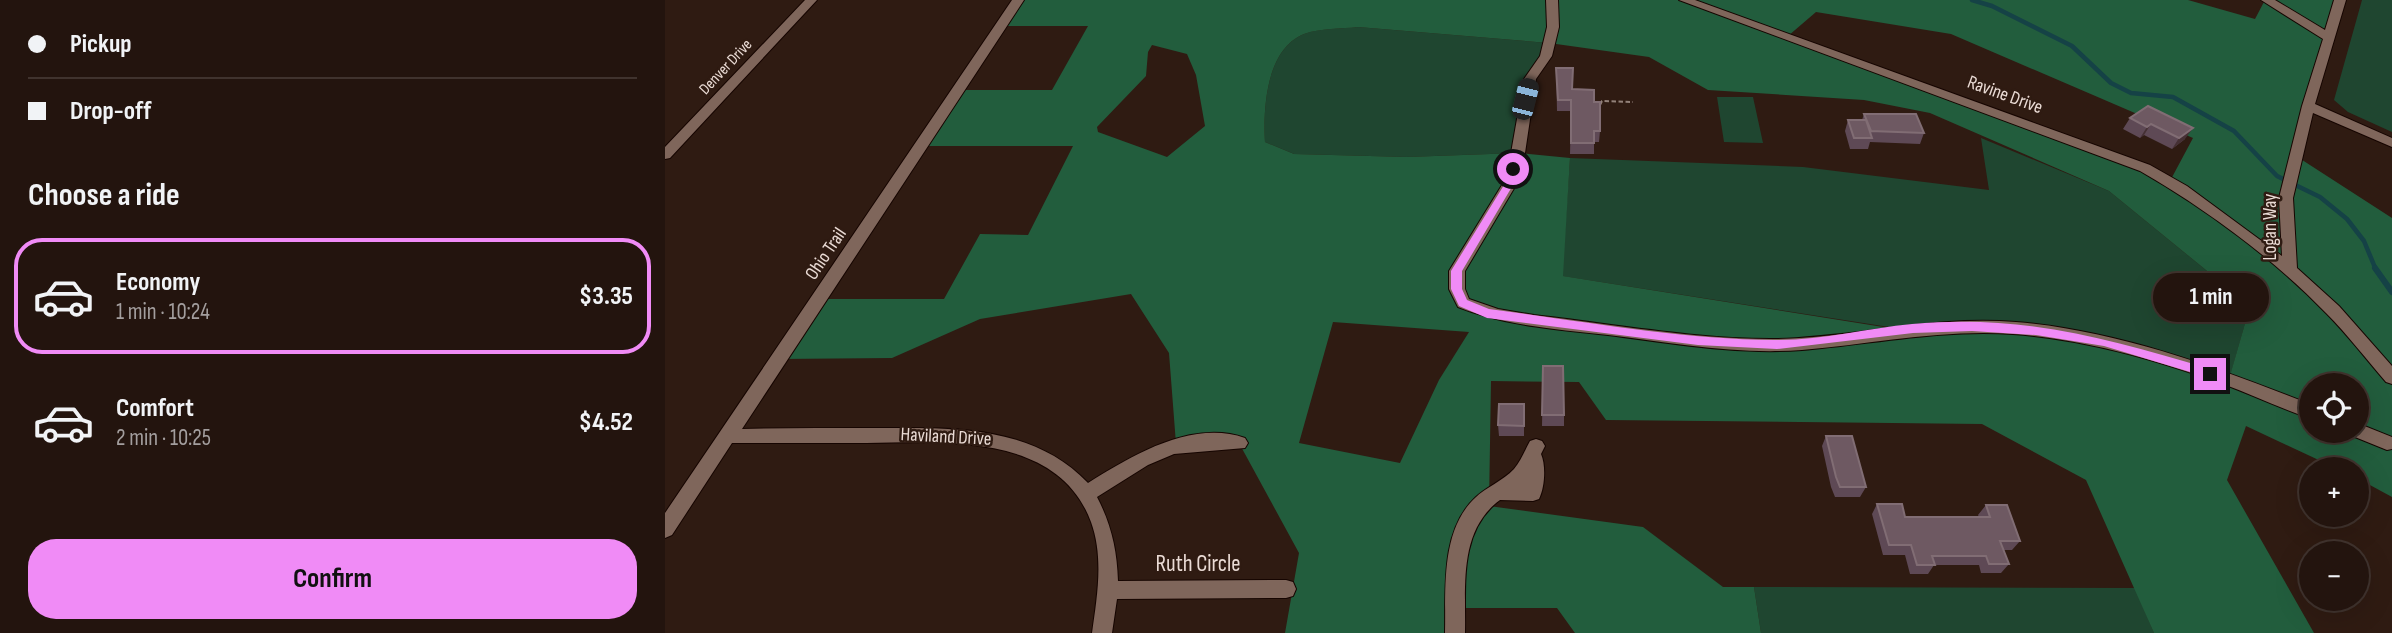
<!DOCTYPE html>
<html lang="en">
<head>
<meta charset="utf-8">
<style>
	body { margin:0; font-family:"Sofia Sans Condensed",sans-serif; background:#2f211c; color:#f1f3f6; height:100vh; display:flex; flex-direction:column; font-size:26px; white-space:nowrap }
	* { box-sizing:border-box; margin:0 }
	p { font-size:23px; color:#a39e9e }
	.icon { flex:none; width:38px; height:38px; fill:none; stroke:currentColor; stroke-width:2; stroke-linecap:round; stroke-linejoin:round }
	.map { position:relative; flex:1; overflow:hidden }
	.details { display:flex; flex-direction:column; background:#23140e; width:665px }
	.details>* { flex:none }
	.guide { display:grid; align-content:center; height:154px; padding:0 28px; background:#23140e }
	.fabs { position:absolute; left:1634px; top:373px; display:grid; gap:14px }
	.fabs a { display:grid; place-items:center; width:70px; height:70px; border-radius:50%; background:#23140e; box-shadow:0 7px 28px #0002,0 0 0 2px #40332e; font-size:35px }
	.end { position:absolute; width:32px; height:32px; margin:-16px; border:9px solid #f08bf6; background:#111; box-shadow:0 0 0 4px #111 }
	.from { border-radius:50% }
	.bubble { position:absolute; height:49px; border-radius:24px; background:#23140e; box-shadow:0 7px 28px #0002,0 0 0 2px #40332e; font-size:23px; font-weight:700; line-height:49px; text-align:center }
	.car { position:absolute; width:21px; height:42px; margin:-21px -10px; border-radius:9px; box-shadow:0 0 5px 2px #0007; background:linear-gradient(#222 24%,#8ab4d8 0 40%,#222 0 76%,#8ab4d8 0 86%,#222 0) }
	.guide b { display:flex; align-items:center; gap:24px; height:66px; font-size:26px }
	.guide b+b { border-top:2px solid #40332e }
	.guide i { width:18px; height:18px; background:#f1f3f6 }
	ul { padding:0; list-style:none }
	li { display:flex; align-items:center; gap:21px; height:116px; margin:0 14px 10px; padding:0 14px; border:4px solid transparent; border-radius:28px }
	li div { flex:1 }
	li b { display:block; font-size:26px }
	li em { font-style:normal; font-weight:700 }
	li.active { border-color:#f08bf6 }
	li>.icon { width:63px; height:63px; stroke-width:1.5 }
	h2 { padding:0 28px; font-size:32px; line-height:84px }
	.button { display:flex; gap:14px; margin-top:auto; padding:14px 28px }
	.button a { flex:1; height:80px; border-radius:28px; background:#f08bf6; color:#111; font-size:28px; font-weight:700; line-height:80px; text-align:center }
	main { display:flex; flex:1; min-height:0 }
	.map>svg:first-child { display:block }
</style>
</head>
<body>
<main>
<section class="details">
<div class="guide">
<b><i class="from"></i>Pickup</b>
<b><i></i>Drop-off</b>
</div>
<h2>Choose a ride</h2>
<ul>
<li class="active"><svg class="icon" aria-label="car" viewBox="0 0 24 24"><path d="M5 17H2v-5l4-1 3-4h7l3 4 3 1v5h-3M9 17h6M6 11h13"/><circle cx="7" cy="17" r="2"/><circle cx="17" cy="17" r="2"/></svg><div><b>Economy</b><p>1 min · 10:24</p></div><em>$3.35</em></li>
<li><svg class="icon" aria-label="car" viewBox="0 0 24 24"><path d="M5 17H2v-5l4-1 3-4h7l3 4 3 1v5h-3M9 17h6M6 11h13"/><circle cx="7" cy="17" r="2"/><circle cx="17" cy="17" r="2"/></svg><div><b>Comfort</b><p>2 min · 10:25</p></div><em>$4.52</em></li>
</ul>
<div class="button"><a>Confirm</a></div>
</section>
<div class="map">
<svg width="1727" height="633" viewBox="0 0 1727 633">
	<rect width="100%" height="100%" fill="#2f1b12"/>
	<!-- green -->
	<path fill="#1f4630" d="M 1697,0 L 1727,0 L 1727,132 L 1683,112 L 1669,100 Z
		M 693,27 L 884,43 L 865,79 L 853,153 L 742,157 L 629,154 L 600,142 C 598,109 601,49 639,34 C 654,28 677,29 693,27 Z
		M 1052,97 L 1088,97 L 1098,143 L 1059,142 Z
		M 1316,138 L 1444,191 L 1585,306 L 1564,380 L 897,276 L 905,158 L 1138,167 L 1324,190 Z
		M 1089,587 L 1470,588 L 1489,633 L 1096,633 Z"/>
	<!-- forest -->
	<path fill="#225d3d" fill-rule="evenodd" d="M 353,0 L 1523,0 L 1590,19 L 1600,0 L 1675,0 L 1631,156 L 1727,218 L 1727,497 L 1692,478 L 1692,469 L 1673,469 L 1581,426 L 1562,480 L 1649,633 L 1489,633 L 1421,480 L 1317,424 L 941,420 L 914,382 L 826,381 L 824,506 L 978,527 L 1058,587 L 1089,587 L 1096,633 L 910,633 L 892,608 L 792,608 L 790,633 L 620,633 L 634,553 L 574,443 L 511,444 L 504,353 L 466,294 L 315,319 L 227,358 L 113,359 L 153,299 L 279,299 L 315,234 L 363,235 L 408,146 L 256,146 L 293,90 L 387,90 L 423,26 L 336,26 ZM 1151,12 L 1286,34 L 1528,138 L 1505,181 L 1123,36 ZM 693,27 L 884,43 L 984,57 L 1043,90 L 1199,100 L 1265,113 L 1444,191 L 1585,306 L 1564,379 L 1371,330 L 1237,330 L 898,276 L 905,158 L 853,153 L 742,157 L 629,154 L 600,142 C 598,109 601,49 639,34 C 655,28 677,29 693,27 ZM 487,45 L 522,54 L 531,75 L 540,126 L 502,157 L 433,132 L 432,127 L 481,76 L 483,52 ZM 668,322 L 804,332 L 774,380 L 735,463 L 634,443 ZM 1647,385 L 1692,385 L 1692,430 L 1647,430 Z"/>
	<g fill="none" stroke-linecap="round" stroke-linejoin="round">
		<!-- stream-far1 -->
		<path stroke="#154246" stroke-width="4.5" d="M 1307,0 L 1327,6 L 1407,46 L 1446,83 L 1466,93 L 1508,97 L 1569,131 L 1612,176 L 1655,197 L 1682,219 L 1699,241 L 1711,270"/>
		<!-- stream -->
		<path stroke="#154246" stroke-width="6" d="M 1710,268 L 1727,292"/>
		<defs>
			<path id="minor" d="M 140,0 L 152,0 L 5,158 L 0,159 L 0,147 Z
				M 347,0 L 359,0 L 77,429 C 120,428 163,428 206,428 C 283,428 366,423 423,483 C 466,456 527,419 580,438 L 583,443 L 580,448 L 509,454 L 483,465 L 432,497 C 446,524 452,549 453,581 L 621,580 L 628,582 L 631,589 L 628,596 L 621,598 L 452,599 L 447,633 L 427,633 C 432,597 439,558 426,522 C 393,432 277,442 201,443 C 156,443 112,443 67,443 L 7,535 L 0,538 L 0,513 Z
				M 881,0 L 893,0 L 894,27 L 887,56 L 871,79 L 860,153 L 851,185 L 800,271 L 800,289 L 804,299 L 833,309 L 869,315 C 947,324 1034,340 1112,339 C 1192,337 1270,315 1351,322 C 1454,331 1551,367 1647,405 L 1647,419 C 1617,409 1588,395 1558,384 C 1491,360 1420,339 1348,334 C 1276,329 1208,344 1137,350 C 1072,355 1007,343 943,335 C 891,329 841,326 793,307 L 784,289 L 784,271 L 837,185 L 846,153 L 859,79 L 875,56 L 882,27 Z
				M 1014,0 L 1030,0 L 1485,165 L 1522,186 L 1617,256 L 1614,198 L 1637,106 L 1658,39 L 1596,0 L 1610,0 L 1660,30 L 1669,0 L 1681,0 L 1650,104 L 1727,138 L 1727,147 L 1648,113 L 1628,198 L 1632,268 L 1674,306 L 1727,366 L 1727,384 L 1721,382 C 1701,359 1683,335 1661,313 C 1609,259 1541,209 1475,171 Z
				M 1692,423 L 1727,437 L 1727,449 L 1722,450 L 1685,435 L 1683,430 L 1692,430 Z
				M 871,439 L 877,441 L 880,446 L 876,454 C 881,465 880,487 874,499 L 868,501 L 835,500 C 793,531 801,586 800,633 L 780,633 C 781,590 775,531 810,498 C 821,487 838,481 849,469 C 856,461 860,450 865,441 Z"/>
		</defs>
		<!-- minor casing -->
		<use href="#minor" stroke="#160501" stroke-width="2"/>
		<!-- path -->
		<path stroke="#928179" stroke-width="2" stroke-dasharray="4.5 2.5" stroke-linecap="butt" d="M 935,105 L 937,101 L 968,102"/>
		<!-- minor -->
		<use href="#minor" fill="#7f665b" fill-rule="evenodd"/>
	</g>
	<!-- wall -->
	<path fill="#5e4955" d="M 891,68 L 907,89 L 929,102 L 935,131 L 934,142 L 929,142 L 929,154 L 905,154 L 906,111 L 892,111 Z
		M 1483,106 L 1520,139 L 1507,149 L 1479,135 L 1475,138 L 1458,129 L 1465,118 Z
		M 1199,114 L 1259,133 L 1255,144 L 1205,142 L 1203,149 L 1185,149 L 1180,131 L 1183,120 L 1197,120 Z
		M 878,366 L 899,415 L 899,426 L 877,426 Z
		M 859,404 L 859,436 L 834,436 L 833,425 Z
		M 1161,436 L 1201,487 L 1195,497 L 1170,497 L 1166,487 L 1157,446 Z
		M 1212,504 L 1240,517 L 1314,517 L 1313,515 L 1321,505 L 1355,541 L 1347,550 L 1339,550 L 1344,564 L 1336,573 L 1316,573 L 1314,565 L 1269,565 L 1263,574 L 1245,574 L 1240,555 L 1218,555 L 1207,514 Z"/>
	<!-- shaded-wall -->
	<path fill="#453034" d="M 1486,124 L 1479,135 L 1475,138 L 1482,127 Z
		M 1528,128 L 1520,139 L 1507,149 L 1514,138 Z"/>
	<!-- building -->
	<path fill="#6e5962" stroke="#816d74" stroke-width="2" d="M 891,68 L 908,68 L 907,89 L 929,90 L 929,102 L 935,102 L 935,131 L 929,131 L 929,143 L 906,143 L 906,100 L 893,100 Z
		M 1483,106 L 1528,128 L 1514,138 L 1486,124 L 1482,127 L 1465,118 Z
		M 1199,114 L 1251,114 L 1259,133 L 1206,131 Z
		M 1183,120 L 1201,120 L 1207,138 L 1189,138 Z
		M 878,366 L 898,366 L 899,415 L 877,415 Z
		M 834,404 L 859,404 L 859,426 L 833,425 Z
		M 1161,436 L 1187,436 L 1201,487 L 1175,487 L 1171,477 Z
		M 1212,504 L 1237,504 L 1240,517 L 1325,517 L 1321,505 L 1342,505 L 1355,541 L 1335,541 L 1344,564 L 1324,564 L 1321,556 L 1267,556 L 1270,565 L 1252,565 L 1246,545 L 1224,545 Z"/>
	<!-- route -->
	<path fill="#f08bf6" d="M 845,167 L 853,169 L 848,185 L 797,271 L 797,289 L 802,300 L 824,309 C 918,321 1014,339 1109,340 C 1155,341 1202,328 1247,324 C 1356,314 1442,338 1545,369 L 1551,374 L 1545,378 L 1439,346 L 1371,335 L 1307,331 L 1248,333 L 1112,349 L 1033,345 L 822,318 L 794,306 L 786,289 L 786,271 L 839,185 Z"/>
	<g text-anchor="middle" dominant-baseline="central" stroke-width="5" stroke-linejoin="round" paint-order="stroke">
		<!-- far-street labels -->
		<g font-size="16" fill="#eadbd5" stroke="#2f1b12">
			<text transform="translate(61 67) rotate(-47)">Denver Drive</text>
		</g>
		<!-- street labels -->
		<g font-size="19" fill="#eadbd5" stroke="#2f1b12">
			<text transform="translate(1340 95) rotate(20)">Ravine Drive</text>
			<text transform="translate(1605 227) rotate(-90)">Logan Way</text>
			<text transform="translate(161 254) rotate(-56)">Ohio Trail</text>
			<text transform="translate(281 437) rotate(3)">Haviland Drive</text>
		</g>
		<!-- near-street labels -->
		<g font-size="23" fill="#eadbd5" stroke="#2f1b12">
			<text x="533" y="564">Ruth Circle</text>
		</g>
	</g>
</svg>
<div class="fabs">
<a><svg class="icon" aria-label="locate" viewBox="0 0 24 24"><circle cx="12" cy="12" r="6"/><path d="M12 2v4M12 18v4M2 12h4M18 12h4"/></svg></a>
<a>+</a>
<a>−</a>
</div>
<i class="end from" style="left:848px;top:169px"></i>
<i class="end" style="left:1545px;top:374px"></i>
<div class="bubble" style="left:1488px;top:273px;width:116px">1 min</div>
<i class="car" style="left:860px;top:99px;rotate:14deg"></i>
</div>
</main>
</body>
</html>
